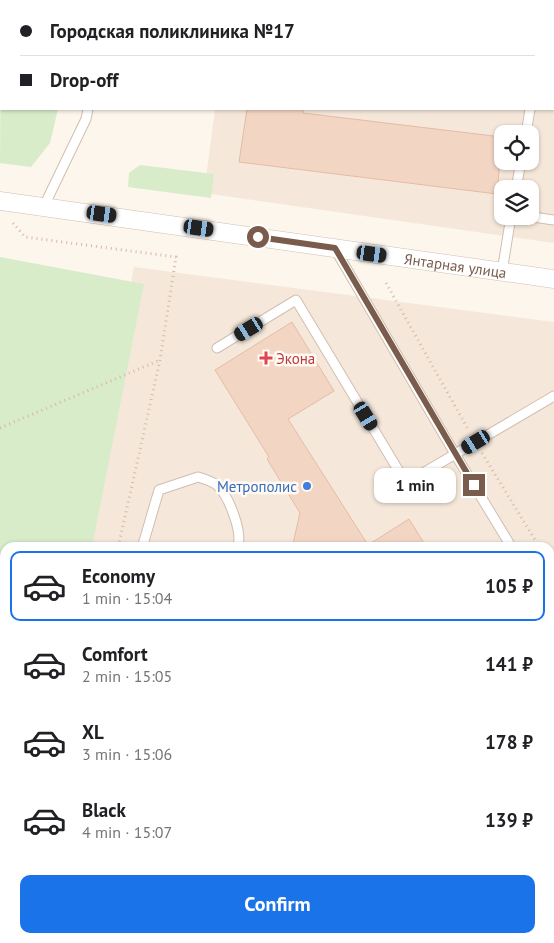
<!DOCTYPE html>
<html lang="en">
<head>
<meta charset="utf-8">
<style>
	body { margin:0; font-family:"PT Sans",sans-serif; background:#f2f2f2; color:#202124; height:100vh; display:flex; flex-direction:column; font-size:19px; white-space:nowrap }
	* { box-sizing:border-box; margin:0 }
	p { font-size:16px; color:#757577 }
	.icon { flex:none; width:28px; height:28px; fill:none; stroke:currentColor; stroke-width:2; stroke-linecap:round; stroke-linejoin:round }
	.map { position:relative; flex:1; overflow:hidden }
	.drawer { position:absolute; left:0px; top:542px; width:555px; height:401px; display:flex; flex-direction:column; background:#fff; border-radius:15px 15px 0 0; box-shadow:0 1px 4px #0004 }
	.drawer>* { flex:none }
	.top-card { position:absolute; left:0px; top:0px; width:555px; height:110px; box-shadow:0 1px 4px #0004; display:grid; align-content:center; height:110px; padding:0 20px; background:#fff }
	.tools { position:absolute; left:494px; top:125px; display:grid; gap:10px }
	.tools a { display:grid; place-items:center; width:45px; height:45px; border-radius:10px; background:#fff; box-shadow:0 1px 4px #0004; font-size:25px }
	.end { position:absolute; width:22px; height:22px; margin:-11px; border:6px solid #7a5c4d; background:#fff; box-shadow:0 0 0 2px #fff }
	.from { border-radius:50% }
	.bubble { position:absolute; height:35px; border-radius:10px; background:#fff; box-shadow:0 1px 4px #0004; font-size:16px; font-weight:700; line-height:35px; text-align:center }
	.car { position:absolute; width:15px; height:30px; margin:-15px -8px; border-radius:6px; box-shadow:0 0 4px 1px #0007; background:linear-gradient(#222 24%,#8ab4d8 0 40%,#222 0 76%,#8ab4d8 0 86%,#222 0) }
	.top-card b { display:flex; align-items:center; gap:18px; height:48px; font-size:19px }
	.top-card b+b { border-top:1px solid #e0e0e0 }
	.top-card i { width:12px; height:12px; background:#202124 }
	ul { padding:9px 0 0; list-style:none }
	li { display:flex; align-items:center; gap:15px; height:70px; margin:0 10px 8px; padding:0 10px; border:2px solid transparent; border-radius:10px }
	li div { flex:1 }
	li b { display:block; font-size:19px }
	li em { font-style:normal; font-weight:700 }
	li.on { border-color:#1a73e8 }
	li>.icon { width:45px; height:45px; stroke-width:1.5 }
	.primary-button { display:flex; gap:10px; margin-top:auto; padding:10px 20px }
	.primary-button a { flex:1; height:58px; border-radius:10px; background:#1a73e8; color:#fff; font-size:20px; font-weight:700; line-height:58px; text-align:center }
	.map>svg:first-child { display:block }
</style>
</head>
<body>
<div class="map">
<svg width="554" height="943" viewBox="0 0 554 943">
	<rect width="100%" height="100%" fill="#fdf6ec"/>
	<!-- residential -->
	<path fill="#f5e8da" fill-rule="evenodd" d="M 230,0 L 554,0 L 554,243 L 204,193 L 215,109 L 554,109 L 554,1 L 230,1 ZM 502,134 L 530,134 L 530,161 L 502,161 ZM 502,189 L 530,189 L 530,216 L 502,216 Z
		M 134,267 L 554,322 L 554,943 L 11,943 L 12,939 L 550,939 L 550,548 L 83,547 Z"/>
	<!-- green -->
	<path fill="#d8ecc9" d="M 1,0 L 81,0 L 1,1 L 1,109 L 58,109 L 50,143 L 31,167 L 0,163 Z
		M 140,165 L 214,174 L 211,198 L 128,187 L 129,173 Z
		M 0,257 L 144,284 L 92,547 L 5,548 L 5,939 L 15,939 L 14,943 L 0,943 Z
		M 554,802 L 554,903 L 553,904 L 550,900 L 550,805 Z"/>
	<!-- building -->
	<path fill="#f3d5c3" stroke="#e6bba3" d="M 247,109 L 303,109 L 303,113 L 502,137 L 497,194 L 239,162 Z
		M 292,322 L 334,391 L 288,419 L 368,545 L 409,519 L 427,548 L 292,548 L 300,513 L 267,459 L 269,457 L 215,370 Z"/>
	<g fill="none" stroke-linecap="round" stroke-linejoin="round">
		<defs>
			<path id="service" d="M 520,0 L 529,1
				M 105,1 L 105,0
				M 381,1 L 381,0
				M 546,1 L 547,0
				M 554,96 L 554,97
				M 526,134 L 530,109
				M 516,189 L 521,161
				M 44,206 L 86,119 L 88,109
				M 526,216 L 554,220
				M 335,249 L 455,454 L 512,548
				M 502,272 L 511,216
				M 217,348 L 296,300 L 406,483 L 554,396
				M 142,548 L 159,490 L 198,477 C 204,479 215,482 219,487 C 229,498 244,534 237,548
				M 550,610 L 554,617
				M 550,633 L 554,631
				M 196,939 L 199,943
				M 52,943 L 58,939
				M 353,943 L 360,939
				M 547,943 L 554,938"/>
			<g id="minor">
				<path id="s1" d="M 0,201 L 554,279"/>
			</g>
		</defs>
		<!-- service casing -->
		<use href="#service" stroke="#d1beb0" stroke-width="11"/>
		<!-- minor casing -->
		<use href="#minor" stroke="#d1beb0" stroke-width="19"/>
		<!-- path -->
		<path stroke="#d9b8a5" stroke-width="3" stroke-dasharray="1 4" stroke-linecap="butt" d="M 13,223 L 25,237 L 176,257 L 160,360 L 118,548
			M 386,283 L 469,431
			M 0,428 L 160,360
			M 482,453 L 540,548
			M 550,563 L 554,570
			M 0,733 L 5,737
			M 31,943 L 34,939"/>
		<!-- service -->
		<use href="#service" stroke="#fff" stroke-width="9"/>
		<!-- minor -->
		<use href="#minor" stroke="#fff" stroke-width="18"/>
	</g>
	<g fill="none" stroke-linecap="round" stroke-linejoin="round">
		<!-- route -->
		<path stroke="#7a5c4d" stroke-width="6" d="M 258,237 L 335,248 L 474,485"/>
	</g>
	<!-- markers -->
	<path fill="#e0444e" stroke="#fffaf3" stroke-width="2" d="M263.5 350.5h5v5h5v5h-5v5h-5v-5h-5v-5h5z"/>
	<circle fill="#3f7fe0" stroke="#fffaf3" stroke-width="2" cx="307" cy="486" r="5"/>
	<g text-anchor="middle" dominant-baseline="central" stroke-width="5" stroke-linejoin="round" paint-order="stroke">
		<!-- street labels -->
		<g font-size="15" fill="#7a5c4d" stroke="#fffaf3">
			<text stroke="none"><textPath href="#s1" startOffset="460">Янтарная улица</textPath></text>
		</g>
		<!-- health labels -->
		<g font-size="15" fill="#be3a42" stroke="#fffaf3" text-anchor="start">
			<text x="276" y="358">Экона</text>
		</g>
		<!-- shop labels -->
		<g font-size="15" fill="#366cbe" stroke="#fffaf3" text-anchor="end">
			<text x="297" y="486">Метрополис</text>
		</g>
	</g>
</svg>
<div class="tools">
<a><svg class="icon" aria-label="locate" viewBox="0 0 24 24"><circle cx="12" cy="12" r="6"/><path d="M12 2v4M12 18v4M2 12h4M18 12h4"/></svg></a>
<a><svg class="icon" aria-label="layers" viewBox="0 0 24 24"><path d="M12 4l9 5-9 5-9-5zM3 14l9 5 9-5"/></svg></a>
</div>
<i class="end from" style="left:258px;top:237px"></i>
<i class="end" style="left:474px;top:485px"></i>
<div class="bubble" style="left:374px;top:468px;width:82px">1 min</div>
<i class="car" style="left:102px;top:214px;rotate:98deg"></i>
<i class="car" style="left:199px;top:228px;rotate:98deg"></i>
<i class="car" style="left:372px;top:254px;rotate:98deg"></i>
<i class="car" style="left:249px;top:329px;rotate:239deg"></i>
<i class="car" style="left:366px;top:416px;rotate:149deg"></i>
<i class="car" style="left:476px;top:442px;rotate:239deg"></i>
<div class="top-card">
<b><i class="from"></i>Городская поликлиника №17</b>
<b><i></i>Drop-off</b>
</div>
<section class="drawer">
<ul>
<li class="on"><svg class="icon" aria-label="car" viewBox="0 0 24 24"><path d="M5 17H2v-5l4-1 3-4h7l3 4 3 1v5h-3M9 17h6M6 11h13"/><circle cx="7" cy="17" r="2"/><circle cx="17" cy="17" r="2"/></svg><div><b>Economy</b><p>1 min · 15:04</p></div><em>105 ₽</em></li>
<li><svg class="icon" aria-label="car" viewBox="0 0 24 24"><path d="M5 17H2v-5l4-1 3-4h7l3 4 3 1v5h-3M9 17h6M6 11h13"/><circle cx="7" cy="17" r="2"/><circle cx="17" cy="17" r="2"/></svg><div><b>Comfort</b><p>2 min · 15:05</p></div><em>141 ₽</em></li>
<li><svg class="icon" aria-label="car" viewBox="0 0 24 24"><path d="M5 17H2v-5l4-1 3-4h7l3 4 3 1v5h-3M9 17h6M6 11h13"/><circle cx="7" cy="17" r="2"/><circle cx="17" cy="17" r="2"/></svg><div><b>XL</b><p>3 min · 15:06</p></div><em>178 ₽</em></li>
<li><svg class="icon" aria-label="car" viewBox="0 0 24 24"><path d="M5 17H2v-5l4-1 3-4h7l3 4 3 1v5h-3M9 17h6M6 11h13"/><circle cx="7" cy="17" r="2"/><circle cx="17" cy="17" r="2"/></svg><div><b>Black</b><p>4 min · 15:07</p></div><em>139 ₽</em></li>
</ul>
<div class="primary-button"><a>Confirm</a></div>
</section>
</div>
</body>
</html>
